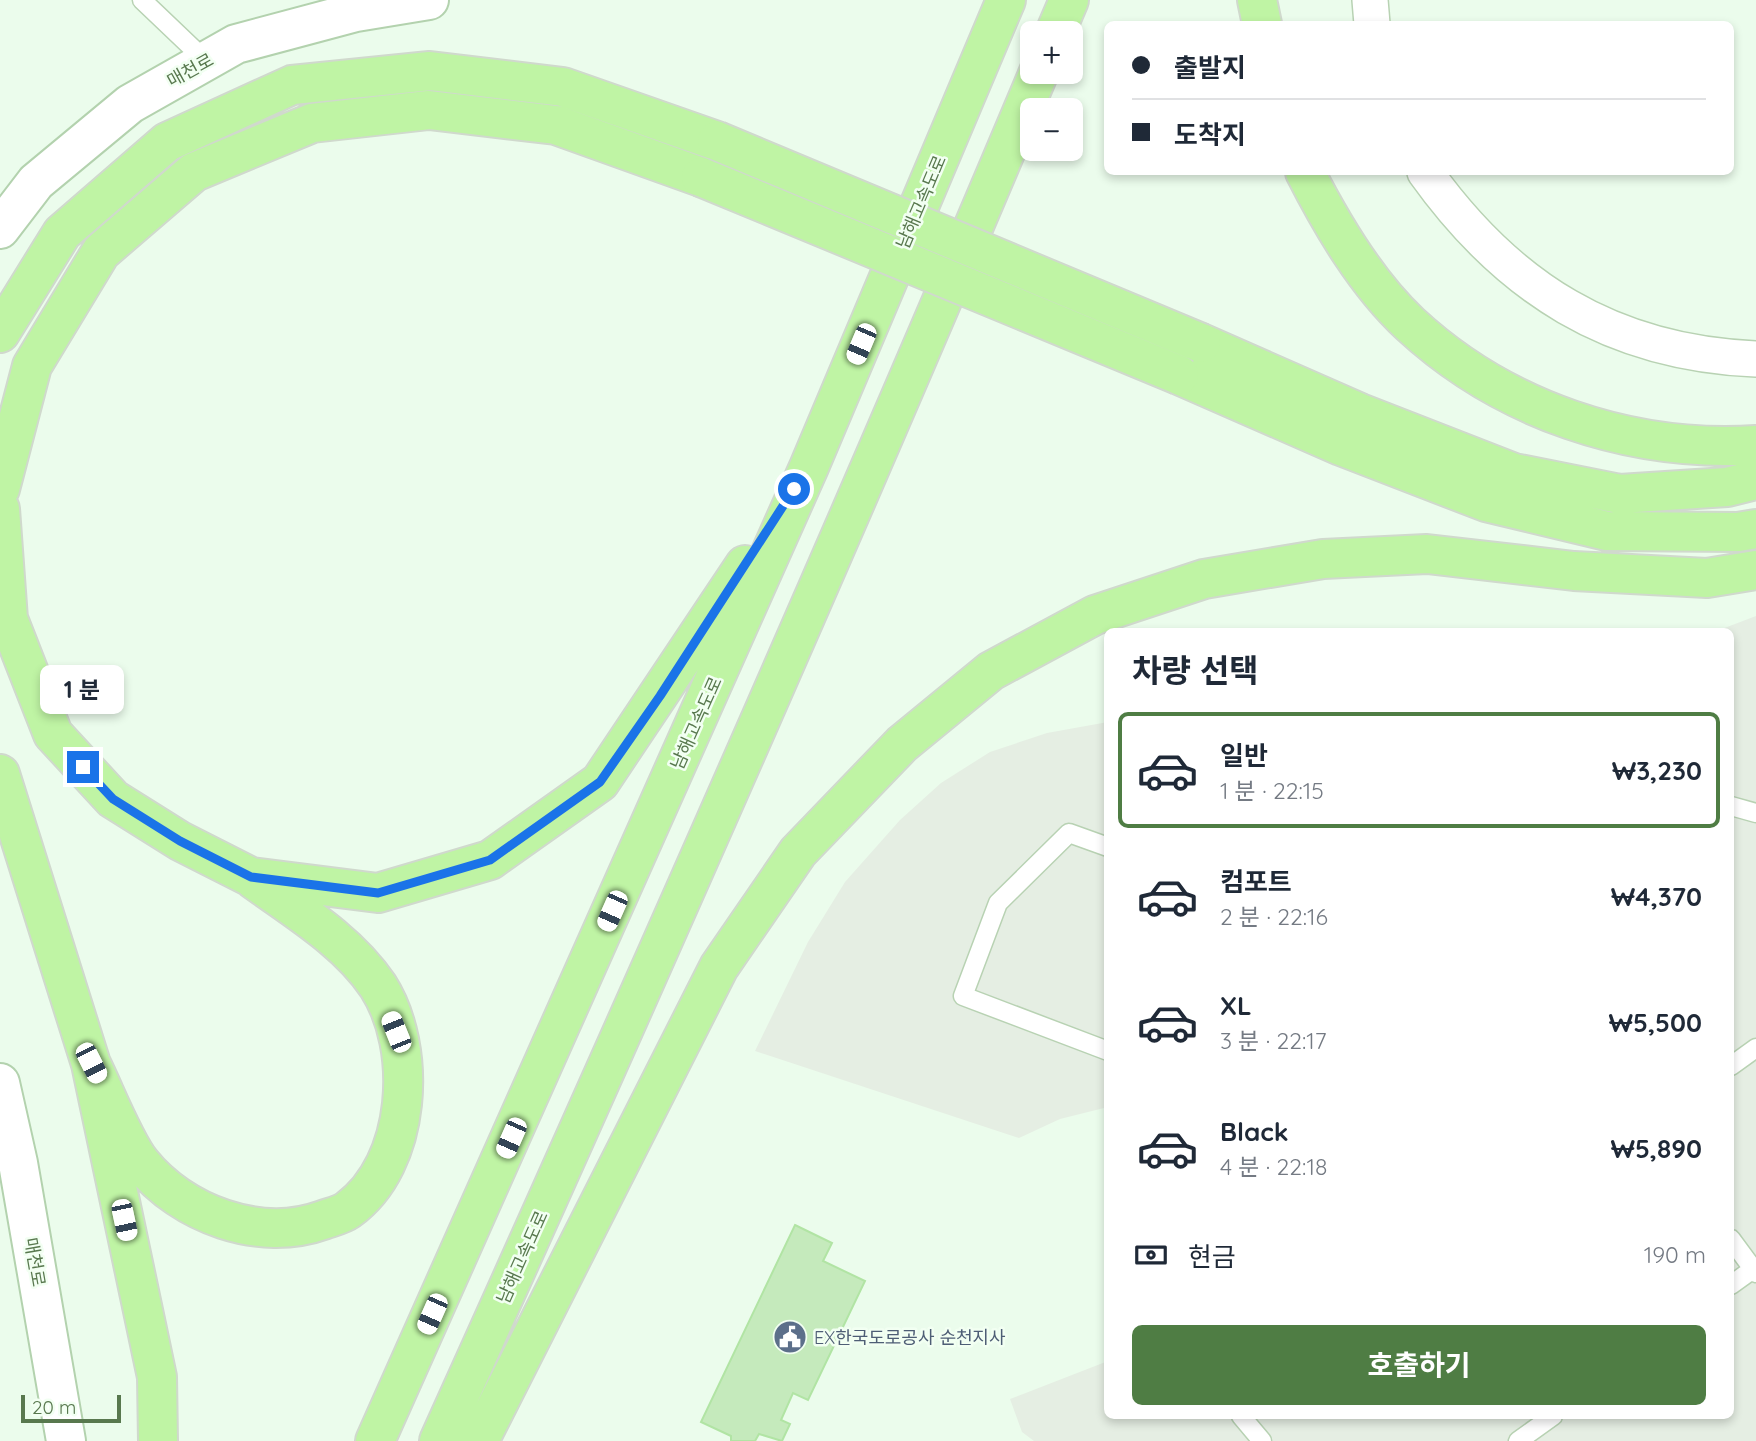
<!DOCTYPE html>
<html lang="ko">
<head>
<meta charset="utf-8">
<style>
	body { margin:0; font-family:Quicksand,"Noto Sans KR",sans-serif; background:#f6f6f7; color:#1f2937; height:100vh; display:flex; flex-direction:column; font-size:26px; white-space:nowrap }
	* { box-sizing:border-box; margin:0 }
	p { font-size:23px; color:#747a83 }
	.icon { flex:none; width:38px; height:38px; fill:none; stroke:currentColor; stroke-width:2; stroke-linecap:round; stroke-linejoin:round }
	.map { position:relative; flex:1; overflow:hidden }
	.sheet { position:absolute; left:1104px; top:628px; width:630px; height:791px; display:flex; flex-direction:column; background:#fff; border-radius:10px; box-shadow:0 4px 10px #0003 }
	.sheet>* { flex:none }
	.top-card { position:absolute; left:1104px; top:21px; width:630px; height:154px; border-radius:10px; box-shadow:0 4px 10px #0003; display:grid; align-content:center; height:154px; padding:0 28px; background:#fff }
	.fabs { position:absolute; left:1020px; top:21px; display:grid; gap:14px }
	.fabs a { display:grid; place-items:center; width:63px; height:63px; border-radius:10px; background:#fff; box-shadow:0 4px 10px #0003; font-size:35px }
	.scale { position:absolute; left:21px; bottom:18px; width:100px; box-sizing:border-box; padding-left:7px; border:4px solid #58784e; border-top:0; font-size:19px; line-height:24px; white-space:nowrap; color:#58784e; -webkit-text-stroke:5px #f2fff2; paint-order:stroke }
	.end { position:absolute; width:32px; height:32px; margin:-16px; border:9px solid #1a73e8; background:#fff; box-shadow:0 0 0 4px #fff }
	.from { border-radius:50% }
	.bubble { position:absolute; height:49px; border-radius:10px; background:#fff; box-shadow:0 4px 10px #0003; font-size:23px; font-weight:700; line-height:49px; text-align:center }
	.car { position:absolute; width:21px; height:42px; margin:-21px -10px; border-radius:9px; box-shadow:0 0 5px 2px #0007; background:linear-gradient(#fff 24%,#345 0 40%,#fff 0 76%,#345 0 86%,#fff 0) }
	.top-card b { display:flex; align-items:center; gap:24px; height:66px; font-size:26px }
	.top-card b+b { border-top:2px solid #e0e1e3 }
	.top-card i { width:18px; height:18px; background:#1f2937 }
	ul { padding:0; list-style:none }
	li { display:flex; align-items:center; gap:21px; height:116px; margin:0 14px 10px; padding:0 14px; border:4px solid transparent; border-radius:10px }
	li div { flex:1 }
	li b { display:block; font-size:26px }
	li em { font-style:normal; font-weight:700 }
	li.on { border-color:#4f7d44 }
	li>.icon { width:63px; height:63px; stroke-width:1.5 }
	h2 { padding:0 28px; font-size:32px; line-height:84px }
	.pay { display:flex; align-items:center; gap:18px; height:77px; padding:0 28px; font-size:26px }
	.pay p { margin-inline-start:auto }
	.button { display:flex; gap:14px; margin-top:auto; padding:14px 28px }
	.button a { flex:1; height:80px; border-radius:10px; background:#4f7d44; color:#fff; font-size:28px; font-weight:700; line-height:80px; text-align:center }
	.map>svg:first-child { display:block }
</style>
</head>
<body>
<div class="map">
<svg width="1756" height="1441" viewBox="0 0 1756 1441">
	<rect width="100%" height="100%" fill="#ebfcec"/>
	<!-- industrial -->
	<path fill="#e5eee3" d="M 1756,616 L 1756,1441 L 1034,1441 L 1022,1432 L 1010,1399 L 1108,1361 L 1108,1416 L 1731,1416 L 1731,632 L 1714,632 Z
		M 1108,722 L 1108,1107 L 1060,1119 L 1019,1138 L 755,1051 L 808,942 L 845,882 L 900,820 L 941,783 L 990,752 L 1047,733 Z"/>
	<!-- building -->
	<path fill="#c5eabc" stroke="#b1e4a4" stroke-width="2" d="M 795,1225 L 832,1243 L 823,1261 L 865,1281 L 808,1400 L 793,1393 L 781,1420 L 790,1424 L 782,1441 L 759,1434 L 755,1441 L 731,1441 L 731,1436 L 701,1422 Z"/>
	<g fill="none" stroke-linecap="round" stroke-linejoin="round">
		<defs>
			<path id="lane" d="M 142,0 L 206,61
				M 1731,806 L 1756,813
				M 1108,847 L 1069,833 L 998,903 L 963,996 L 1108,1051
				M 1731,1066 L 1756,1048
				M 1731,1239 L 1756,1273
				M 1731,1285 L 1756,1267
				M 1241,1416 L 1262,1441
				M 1518,1441 L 1553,1416"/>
			<path id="street" d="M 1370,0 L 1372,24
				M 1425,172 C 1508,288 1611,353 1756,359"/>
			<path id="secondary" d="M 0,229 L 36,182 L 130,104 L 236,44 L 356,12 L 429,0
				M 0,1083 L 18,1163 L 66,1441"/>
			<path id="highway" d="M 1257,0 L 1262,24
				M 1055,33 L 1069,0
				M 1305,172 C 1332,225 1366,283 1410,324 C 1503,410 1630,453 1756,445
				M 0,333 L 62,233 L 167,142 L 292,85 L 430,71 L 563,87 L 717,141
				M 1201,343 L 1360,413 L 1514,473 L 1620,494 L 1727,487 L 1756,480
				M 1179,375 L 1341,446 L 1486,502 L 1607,531 L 1738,532 L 1756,529
				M 0,489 L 32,366 L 101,252 L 194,172 L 312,123 L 429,110 L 556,125 L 701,177
				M 0,509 L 8,619 L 53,734 L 113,799 L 180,841 L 251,877 L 378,893 L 490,860 L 600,782 L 745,565
				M 0,774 L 91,1064 L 157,1377 L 158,1441
				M 91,1064 C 104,1090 124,1142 141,1163 C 182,1214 260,1243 323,1220 C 331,1217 341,1215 348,1210 C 412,1164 418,1048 378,986 C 348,941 296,910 253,879
				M 375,1441 L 809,467 L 1006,0
				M 439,1441 C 644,987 846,531 1039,72
				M 479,1441 L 719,967 L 798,852 L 902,744 L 991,671 L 1095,615 L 1204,579 L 1323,559 L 1427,554 L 1574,571 L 1707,578 L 1756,570"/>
		</defs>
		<!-- lane casing -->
		<use href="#lane" stroke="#b8d2b3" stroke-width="21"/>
		<!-- street casing -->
		<use href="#street" stroke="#b8d2b3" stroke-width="38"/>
		<!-- secondary casing -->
		<use href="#secondary" stroke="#b3d2ae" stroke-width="42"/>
		<!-- highway casing -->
		<use href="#highway" stroke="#d0d9cd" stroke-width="42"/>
		<!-- lane -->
		<use href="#lane" stroke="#fff" stroke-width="18"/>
		<!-- street -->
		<use href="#street" stroke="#fff" stroke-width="35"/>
		<!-- secondary -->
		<use href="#secondary" stroke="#fff" stroke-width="38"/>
		<!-- highway -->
		<use href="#highway" stroke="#bff4a4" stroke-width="38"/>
		<defs>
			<path id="highway-bridge" d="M 717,141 L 1201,343
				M 701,177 L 1179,375"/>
		</defs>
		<!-- highway-bridge casing -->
		<use href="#highway-bridge" stroke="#d0d9cd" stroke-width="42" stroke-linecap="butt"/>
		<!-- highway-bridge -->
		<use href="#highway-bridge" stroke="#bff4a4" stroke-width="38"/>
	</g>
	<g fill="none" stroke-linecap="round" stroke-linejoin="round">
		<!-- route -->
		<path stroke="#1a73e8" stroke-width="9" d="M 83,767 L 113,799 L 180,841 L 251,877 L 378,893 L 490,860 L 600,782 L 660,696 L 794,489"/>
	</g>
	<!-- icons -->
	<defs>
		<symbol id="civic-disc" viewBox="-11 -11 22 22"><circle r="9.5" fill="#5c6f8a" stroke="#f2fff2"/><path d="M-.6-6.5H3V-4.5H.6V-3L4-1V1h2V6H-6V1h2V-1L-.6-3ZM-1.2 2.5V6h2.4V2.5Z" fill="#fff"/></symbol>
	</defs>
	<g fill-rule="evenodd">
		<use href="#civic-disc" x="771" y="1318" width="38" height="38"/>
	</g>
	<g text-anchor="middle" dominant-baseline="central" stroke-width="5" stroke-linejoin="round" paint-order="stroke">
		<!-- street labels -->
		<g font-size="18" fill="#58784e" stroke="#f2fff2">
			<text transform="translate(190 70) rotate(-29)">매천로</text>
			<text transform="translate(921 202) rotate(-67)">남해고속도로</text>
			<text transform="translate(696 723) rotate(-66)">남해고속도로</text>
			<text transform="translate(522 1257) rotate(-66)">남해고속도로</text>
			<text transform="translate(35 1262) rotate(80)">매천로</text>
		</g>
		<!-- service labels -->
		<g font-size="18" fill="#4e5e75" stroke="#f2fff2" text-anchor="start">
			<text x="814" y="1337">EX한국도로공사 순천지사</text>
		</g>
	</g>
</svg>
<div class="fabs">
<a>+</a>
<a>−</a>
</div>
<div class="scale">20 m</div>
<i class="end from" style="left:794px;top:489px"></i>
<i class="end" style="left:83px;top:767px"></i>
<div class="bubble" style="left:40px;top:665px;width:84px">1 분</div>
<i class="car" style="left:861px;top:344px;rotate:203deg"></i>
<i class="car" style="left:612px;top:911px;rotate:204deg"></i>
<i class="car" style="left:396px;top:1032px;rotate:338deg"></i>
<i class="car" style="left:91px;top:1063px;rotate:153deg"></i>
<i class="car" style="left:511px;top:1138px;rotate:204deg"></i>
<i class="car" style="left:124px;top:1220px;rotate:168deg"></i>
<i class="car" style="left:432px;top:1314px;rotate:204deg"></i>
<div class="top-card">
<b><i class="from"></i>출발지</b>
<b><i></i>도착지</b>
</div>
<section class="sheet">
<h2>차량 선택</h2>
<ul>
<li class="on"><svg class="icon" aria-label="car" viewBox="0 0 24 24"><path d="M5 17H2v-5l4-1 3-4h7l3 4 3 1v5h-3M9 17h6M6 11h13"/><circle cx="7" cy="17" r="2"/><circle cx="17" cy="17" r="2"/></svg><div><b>일반</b><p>1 분 · 22:15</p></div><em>₩3,230</em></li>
<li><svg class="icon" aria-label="car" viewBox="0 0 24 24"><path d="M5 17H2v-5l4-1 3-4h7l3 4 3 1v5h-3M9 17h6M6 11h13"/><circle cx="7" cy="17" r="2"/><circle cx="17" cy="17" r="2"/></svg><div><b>컴포트</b><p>2 분 · 22:16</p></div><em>₩4,370</em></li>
<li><svg class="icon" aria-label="car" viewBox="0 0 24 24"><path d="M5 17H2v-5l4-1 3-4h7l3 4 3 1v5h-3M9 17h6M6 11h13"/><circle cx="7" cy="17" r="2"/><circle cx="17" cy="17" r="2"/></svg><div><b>XL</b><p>3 분 · 22:17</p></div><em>₩5,500</em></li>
<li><svg class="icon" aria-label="car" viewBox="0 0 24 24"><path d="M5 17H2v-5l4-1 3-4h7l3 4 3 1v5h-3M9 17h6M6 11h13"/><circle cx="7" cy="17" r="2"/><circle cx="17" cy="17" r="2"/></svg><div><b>Black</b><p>4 분 · 22:18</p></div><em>₩5,890</em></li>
</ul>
<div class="pay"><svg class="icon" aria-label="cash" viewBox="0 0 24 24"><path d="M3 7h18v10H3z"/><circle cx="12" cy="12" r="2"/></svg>현금<p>190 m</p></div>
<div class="button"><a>호출하기</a></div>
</section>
</div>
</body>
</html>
